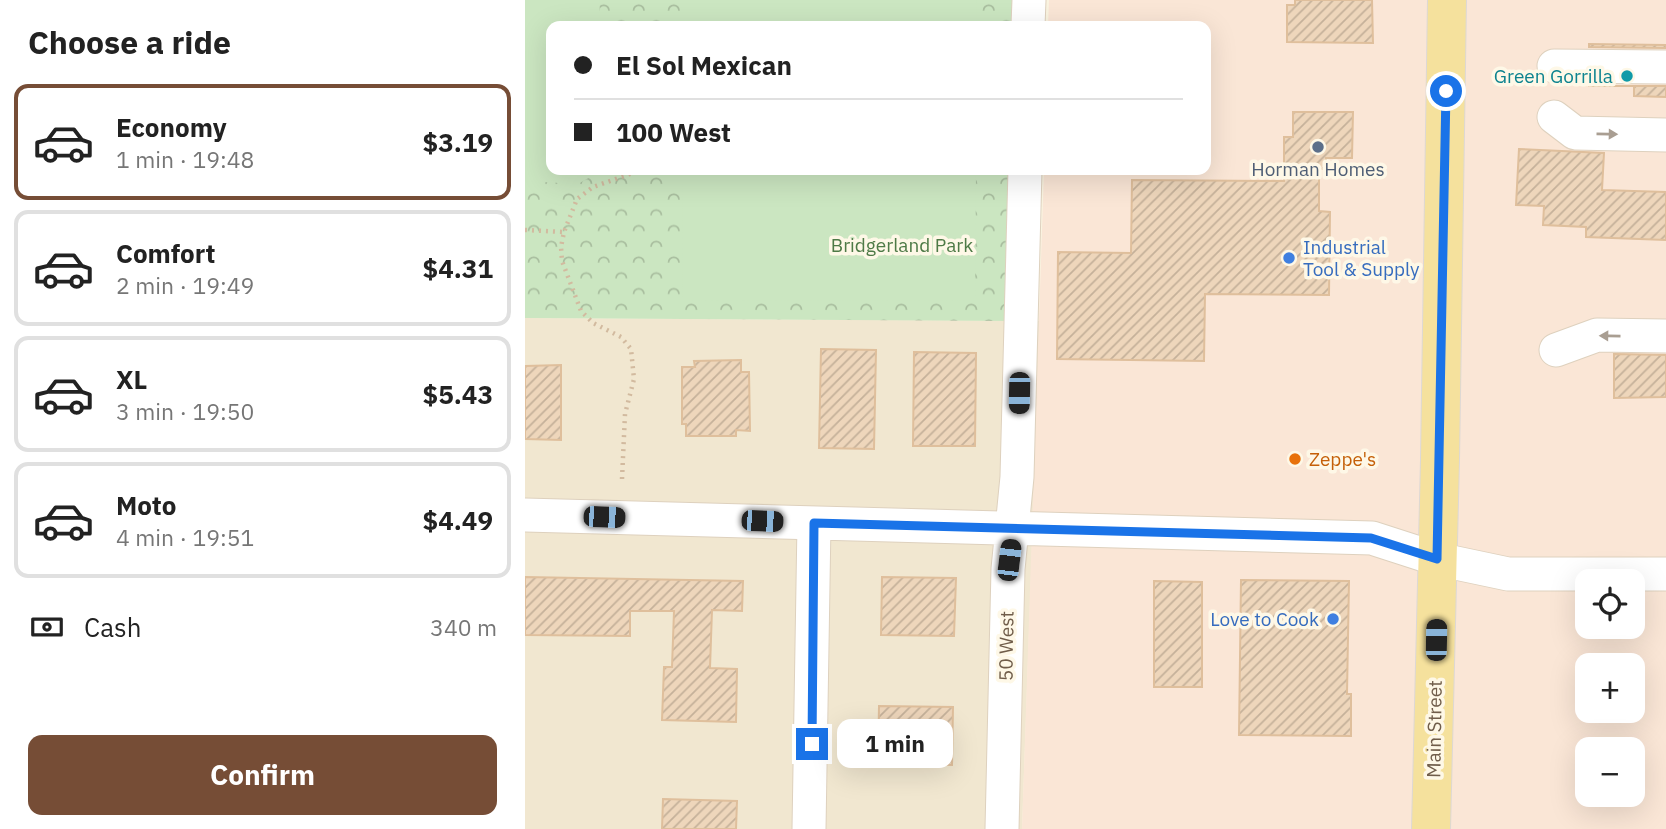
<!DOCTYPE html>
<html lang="en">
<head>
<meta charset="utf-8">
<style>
	body { margin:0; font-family:"IBM Plex Sans",sans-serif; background:#f6f6f6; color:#222; height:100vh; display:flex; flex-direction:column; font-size:26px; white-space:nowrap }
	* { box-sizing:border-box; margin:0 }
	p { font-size:23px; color:#767676 }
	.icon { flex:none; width:38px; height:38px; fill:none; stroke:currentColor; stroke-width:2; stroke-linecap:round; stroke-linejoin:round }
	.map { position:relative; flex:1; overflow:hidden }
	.panel { display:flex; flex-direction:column; background:#fff; width:525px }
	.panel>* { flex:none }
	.top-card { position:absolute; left:21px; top:21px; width:665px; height:154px; border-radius:14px; box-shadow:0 7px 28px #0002; display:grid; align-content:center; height:154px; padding:0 28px; background:#fff }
	.controls { position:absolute; left:1050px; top:569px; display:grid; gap:14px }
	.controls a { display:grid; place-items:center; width:70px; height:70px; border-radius:14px; background:#fff; box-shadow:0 7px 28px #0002; font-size:35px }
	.end { position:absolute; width:32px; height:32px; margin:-16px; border:9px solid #1a73e8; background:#fff; box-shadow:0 0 0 4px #fff }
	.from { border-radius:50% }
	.bubble { position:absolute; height:49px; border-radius:14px; background:#fff; box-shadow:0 7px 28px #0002; font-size:23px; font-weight:700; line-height:49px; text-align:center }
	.car { position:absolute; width:21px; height:42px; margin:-21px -10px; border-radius:9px; box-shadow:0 0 5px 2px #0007; background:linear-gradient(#222 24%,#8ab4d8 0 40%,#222 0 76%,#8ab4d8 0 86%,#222 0) }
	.top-card b { display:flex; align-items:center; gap:24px; height:66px; font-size:26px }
	.top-card b+b { border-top:2px solid #e0e0e0 }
	.top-card i { width:18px; height:18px; background:#222 }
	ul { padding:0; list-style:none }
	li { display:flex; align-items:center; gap:21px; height:116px; margin:0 14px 10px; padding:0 14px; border:4px solid #e0e0e0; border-radius:14px }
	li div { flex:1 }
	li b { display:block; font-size:26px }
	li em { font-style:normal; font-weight:700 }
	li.on { border-color:#764d36 }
	li>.icon { width:63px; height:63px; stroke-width:1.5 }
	h2 { padding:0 28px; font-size:32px; line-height:84px }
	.pay { display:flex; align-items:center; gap:18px; height:77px; padding:0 28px; font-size:26px }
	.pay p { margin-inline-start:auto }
	.cta { display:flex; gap:14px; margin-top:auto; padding:14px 28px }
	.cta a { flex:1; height:80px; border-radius:14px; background:#764d36; color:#fff; font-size:28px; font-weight:700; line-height:80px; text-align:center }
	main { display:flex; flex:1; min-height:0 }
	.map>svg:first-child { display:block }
</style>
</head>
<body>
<main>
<section class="panel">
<h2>Choose a ride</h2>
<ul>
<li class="on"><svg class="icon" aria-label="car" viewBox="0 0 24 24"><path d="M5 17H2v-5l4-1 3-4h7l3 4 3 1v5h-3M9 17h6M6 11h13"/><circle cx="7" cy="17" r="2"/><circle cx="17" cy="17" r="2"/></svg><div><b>Economy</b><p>1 min · 19:48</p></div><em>$3.19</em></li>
<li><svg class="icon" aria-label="car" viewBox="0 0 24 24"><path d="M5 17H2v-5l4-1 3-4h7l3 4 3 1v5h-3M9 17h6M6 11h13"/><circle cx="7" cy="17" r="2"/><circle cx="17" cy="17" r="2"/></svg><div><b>Comfort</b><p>2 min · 19:49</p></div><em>$4.31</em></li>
<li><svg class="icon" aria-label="car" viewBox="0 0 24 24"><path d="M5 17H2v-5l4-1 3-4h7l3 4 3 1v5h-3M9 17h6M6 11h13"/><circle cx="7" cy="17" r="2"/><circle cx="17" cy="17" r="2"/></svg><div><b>XL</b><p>3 min · 19:50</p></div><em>$5.43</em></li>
<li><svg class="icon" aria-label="car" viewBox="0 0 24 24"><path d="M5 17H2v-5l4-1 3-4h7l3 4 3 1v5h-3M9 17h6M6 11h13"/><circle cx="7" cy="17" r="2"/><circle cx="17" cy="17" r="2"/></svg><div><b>Moto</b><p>4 min · 19:51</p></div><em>$4.49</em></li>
</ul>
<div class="pay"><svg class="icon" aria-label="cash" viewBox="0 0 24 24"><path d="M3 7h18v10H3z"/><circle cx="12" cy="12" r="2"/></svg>Cash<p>340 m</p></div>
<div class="cta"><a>Confirm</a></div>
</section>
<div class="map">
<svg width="1141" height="829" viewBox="0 0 1141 829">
	<defs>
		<pattern id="park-crowns" width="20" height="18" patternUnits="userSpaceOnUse" patternTransform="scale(1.75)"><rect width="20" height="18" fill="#cbe6c1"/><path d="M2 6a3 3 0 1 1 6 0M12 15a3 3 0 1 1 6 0" fill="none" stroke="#a9be9f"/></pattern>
		<pattern id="building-hatch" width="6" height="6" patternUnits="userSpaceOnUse" patternTransform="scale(1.75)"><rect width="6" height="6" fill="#eed6bb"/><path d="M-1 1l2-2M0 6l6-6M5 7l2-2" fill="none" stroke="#c5b19a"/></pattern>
	</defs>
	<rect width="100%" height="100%" fill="#faf4e1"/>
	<!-- residential -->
	<path fill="#f1e7d0" d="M 0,318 L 515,321 L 497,829 L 0,829 Z"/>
	<!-- commercial -->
	<path fill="#fae6d6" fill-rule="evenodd" d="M 524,0 L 1141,0 L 1141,829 L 497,829 L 519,170 L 681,170 L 681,26 L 523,26 ZM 1062,581 L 1108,581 L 1108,626 L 1062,626 ZM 1062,665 L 1108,665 L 1108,710 L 1062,710 ZM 1062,749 L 1108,749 L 1108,794 L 1062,794 Z"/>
	<!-- park -->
	<path fill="url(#park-crowns)" d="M 0,0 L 492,0 L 492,26 L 26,26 L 26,170 L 489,170 L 487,321 L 0,318 Z"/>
	<!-- garden -->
	<path fill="#cbe6c1" d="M 0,0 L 75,0 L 74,26 L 26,26 L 26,170 L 72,170 L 72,173 L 53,184 L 0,181 Z
		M 158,0 L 452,0 L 451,26 L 158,26 Z
		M 158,170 L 451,170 L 450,301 L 157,300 Z"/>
	<!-- building -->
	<path fill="url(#building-hatch)" stroke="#dfbf9c" stroke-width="2" d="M 770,0 L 847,0 L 848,43 L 762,42 L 762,5 L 770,5 Z
		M 1064,44 L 1141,45 L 1141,48 L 1064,47 Z
		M 1063,86 L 1141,86 L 1141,97 L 1109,96 L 1109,86 Z
		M 768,112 L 828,112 L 827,158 L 801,158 L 801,169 L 794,169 L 794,211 L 805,212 L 804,295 L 680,294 L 679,361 L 532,359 L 533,252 L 606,253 L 607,180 L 759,181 L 759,137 L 768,137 Z
		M 994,149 L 1079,153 L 1077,190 L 1141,192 L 1141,240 L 1061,237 L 1061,227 L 1018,225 L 1019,206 L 991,205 Z
		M 296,349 L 351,350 L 349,449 L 294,448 Z
		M 389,352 L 451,353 L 450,446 L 388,446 Z
		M 1089,354 L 1141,355 L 1141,397 L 1089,398 Z
		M 216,360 L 216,372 L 224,372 L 225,431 L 211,430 L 211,436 L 161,436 L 161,424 L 157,424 L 157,367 L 170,367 L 169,361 Z
		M 36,365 L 36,440 L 0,439 L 0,366 Z
		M 0,577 L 218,581 L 217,611 L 187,610 L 185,668 L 212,669 L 211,722 L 137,720 L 139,667 L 147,667 L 149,611 L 105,611 L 105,636 L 0,635 Z
		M 357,577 L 431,578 L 429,636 L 356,635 Z
		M 716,580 L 824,581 L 822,694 L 826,694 L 826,736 L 714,735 Z
		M 629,581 L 677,582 L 677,687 L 629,687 Z
		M 354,706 L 428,707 L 427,765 L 353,763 Z
		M 138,799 L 212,801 L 211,829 L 137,829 Z"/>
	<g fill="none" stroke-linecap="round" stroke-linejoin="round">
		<defs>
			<path id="minor" d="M 503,26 L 504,0
				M 1029,66 L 1141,67
				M 1029,117 L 1050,133 L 1141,135
				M 1031,350 L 1072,335 L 1141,336
				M 0,515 L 847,538 L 912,559 L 983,574 L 1141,574
				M 284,829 L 289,523
				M 477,829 L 483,569 L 492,477 L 500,170"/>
			<path id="major" d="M 906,829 L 915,460 L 922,0"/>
		</defs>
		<!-- minor casing -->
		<use href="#minor" stroke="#ded1be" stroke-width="35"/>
		<!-- major casing -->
		<use href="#major" stroke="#ddd8d4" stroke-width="40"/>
		<!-- path -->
		<path stroke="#d2ba9f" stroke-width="4.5" stroke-dasharray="2 5" stroke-linecap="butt" d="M 0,230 L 39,232
			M 97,479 L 100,414 L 109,379 L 106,349 L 96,337 L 68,323 L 56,311 L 37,261 L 36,247 L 39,232 L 52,199 L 68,187 L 116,170"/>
		<!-- minor -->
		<use href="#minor" stroke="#fff" stroke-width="33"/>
		<!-- major -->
		<use href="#major" stroke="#f5e19d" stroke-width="38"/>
	</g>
	<!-- one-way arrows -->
	<defs><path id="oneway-solid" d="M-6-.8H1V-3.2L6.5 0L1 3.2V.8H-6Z" transform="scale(1.75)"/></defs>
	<g fill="#a99e92">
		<use href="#oneway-solid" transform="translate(1082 134) rotate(1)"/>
		<use href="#oneway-solid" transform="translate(1085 336) rotate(-179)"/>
	</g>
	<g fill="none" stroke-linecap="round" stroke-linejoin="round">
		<!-- route -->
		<path stroke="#1a73e8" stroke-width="9" d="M 287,744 L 289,523 L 846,538 L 912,559 L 921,91"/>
	</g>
	<!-- markers -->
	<circle fill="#0f9aa8" stroke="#fef8e7" stroke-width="2.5" cx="1102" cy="76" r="7"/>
	<circle fill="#5c6f8a" stroke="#fef8e7" stroke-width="2.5" cx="793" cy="147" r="7"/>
	<g fill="#3f7fe0" stroke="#fef8e7" stroke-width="2.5">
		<circle cx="764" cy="258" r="7"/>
		<circle cx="808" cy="619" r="7"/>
	</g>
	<circle fill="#e8710a" stroke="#fef8e7" stroke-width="2.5" cx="770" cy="459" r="7"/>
	<g text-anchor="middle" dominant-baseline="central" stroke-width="7" stroke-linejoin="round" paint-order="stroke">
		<!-- culture labels -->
		<g font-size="19" fill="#0d838f" stroke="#fef8e7" text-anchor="end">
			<text x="1088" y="76">Green Gorrilla</text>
		</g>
		<!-- service labels -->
		<g font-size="19" fill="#4e5e75" stroke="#fef8e7">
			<text x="793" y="169">Horman Homes</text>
		</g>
		<!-- park labels -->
		<g font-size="19" fill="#4e7a46" stroke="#fef8e7">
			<text x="377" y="245">Bridgerland Park</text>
		</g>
		<!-- shop labels -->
		<g font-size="19" fill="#366cbe" stroke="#fef8e7" text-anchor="start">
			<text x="778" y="247">Industrial<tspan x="778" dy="22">Tool &amp; Supply</tspan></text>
			<text x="794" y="619" text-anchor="end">Love to Cook</text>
		</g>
		<!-- food labels -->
		<g font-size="19" fill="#c56008" stroke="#fef8e7" text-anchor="start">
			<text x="784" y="459">Zeppe's</text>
		</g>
		<!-- street labels -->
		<g font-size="19" fill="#705d4a" stroke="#fef8e7">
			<text transform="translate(481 646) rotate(-89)">50 West</text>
			<text transform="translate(909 729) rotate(-89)">Main Street</text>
		</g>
	</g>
</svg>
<div class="controls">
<a><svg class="icon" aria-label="locate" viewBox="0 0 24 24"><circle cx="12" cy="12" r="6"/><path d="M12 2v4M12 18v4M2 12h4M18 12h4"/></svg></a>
<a>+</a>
<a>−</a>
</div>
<i class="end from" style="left:921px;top:91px"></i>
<i class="end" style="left:287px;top:744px"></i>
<div class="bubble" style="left:312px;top:719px;width:116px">1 min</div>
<i class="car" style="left:494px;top:393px;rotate:181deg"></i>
<i class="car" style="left:79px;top:517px;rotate:92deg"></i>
<i class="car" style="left:237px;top:521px;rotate:92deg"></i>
<i class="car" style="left:484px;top:560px;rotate:7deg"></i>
<i class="car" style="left:911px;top:640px;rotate:1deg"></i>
<div class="top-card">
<b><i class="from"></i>El Sol Mexican</b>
<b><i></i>100 West</b>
</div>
</div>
</main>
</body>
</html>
